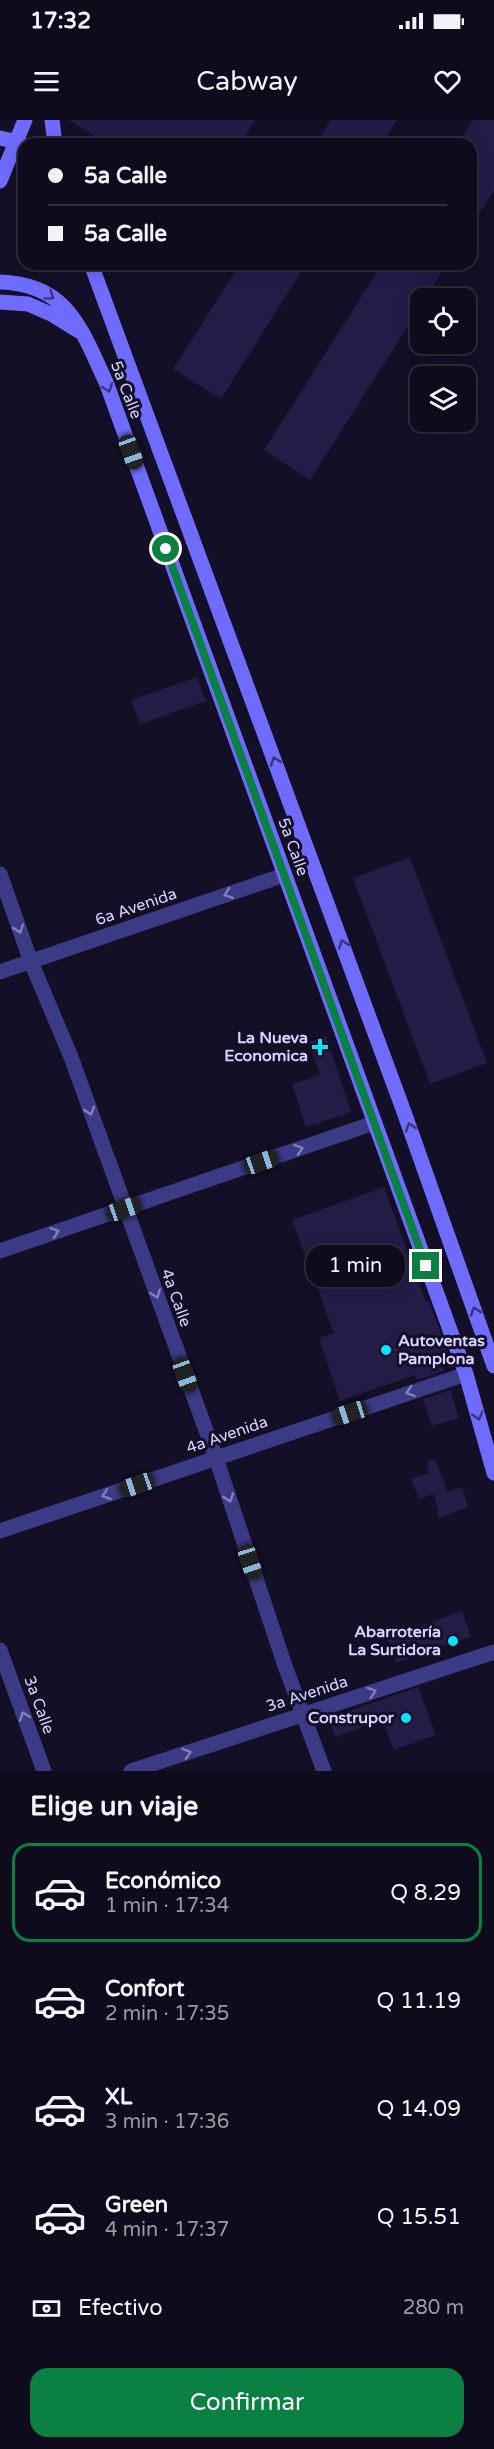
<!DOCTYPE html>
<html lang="es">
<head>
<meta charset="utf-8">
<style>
	body { margin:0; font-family:"Varela Round",sans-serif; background:#1c1929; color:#f1f3f6; height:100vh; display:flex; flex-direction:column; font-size:22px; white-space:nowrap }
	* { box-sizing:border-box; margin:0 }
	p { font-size:20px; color:#9b9ba3 }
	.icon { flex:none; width:33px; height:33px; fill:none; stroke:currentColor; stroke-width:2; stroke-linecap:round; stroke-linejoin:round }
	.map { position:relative; height:1651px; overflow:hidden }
	.side { display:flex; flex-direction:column; background:#0e0b1c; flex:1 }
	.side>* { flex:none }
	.guide { position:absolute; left:18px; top:18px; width:459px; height:132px; border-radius:18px; box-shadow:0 3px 15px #0003,0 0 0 2px #2e2b3b; display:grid; align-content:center; height:132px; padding:0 30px; background:#0e0b1c }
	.fabs { position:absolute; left:410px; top:168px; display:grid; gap:12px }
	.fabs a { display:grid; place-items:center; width:66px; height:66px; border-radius:12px; background:#0e0b1c; box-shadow:0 3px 15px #0003,0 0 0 2px #2e2b3b; font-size:30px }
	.end { position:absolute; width:27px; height:27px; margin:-14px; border:8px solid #0b8043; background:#fff; box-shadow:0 0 0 3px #fff }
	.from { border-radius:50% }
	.bubble { position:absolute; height:42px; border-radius:18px; background:#0e0b1c; box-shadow:0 3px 15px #0003,0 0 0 2px #2e2b3b; font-size:20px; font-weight:600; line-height:42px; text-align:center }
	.car { position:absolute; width:18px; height:36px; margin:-18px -9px; border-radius:8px; box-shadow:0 0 4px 2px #0007; background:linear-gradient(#222 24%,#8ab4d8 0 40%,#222 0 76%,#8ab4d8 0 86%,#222 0) }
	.guide b { display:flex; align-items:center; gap:21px; height:57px; font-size:22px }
	.guide b+b { border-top:2px solid #2e2b3b }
	.guide i { width:15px; height:15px; background:#f1f3f6 }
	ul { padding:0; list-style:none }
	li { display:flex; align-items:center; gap:18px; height:99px; margin:0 12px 9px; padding:0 18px; border:3px solid transparent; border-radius:18px }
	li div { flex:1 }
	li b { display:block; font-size:22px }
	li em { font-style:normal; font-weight:600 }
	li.on { border-color:#0b8043 }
	li>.icon { width:54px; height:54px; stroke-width:1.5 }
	h2 { padding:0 30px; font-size:27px; line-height:72px }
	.pay { display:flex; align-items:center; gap:15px; height:66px; padding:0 30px; font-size:22px }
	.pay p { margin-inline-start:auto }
	.primary-button { display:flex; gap:12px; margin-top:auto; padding:12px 30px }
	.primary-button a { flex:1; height:69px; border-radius:18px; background:#0b8043; color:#fff; font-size:24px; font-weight:600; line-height:69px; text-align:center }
	.status { display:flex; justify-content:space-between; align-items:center; height:42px; padding:0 30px; background:#0e0b1c; direction:ltr }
	.status svg { height:16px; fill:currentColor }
	header { display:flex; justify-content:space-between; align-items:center; height:78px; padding:0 30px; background:#0e0b1c; font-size:27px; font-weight:600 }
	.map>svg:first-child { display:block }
</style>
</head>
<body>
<div class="status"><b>17:32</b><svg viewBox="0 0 49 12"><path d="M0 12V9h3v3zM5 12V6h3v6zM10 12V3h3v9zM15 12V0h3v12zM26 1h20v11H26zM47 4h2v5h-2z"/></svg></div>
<header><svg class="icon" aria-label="menu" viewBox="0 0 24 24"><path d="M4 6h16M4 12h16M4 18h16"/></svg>Cabway<svg class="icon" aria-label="heart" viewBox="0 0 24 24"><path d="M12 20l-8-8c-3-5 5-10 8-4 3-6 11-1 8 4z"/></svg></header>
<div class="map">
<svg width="494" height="1651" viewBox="0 0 494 1651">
	<rect width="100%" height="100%" fill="#130f26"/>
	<!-- building -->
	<path fill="#241b47" d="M 69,0 L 255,0 L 240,24 L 108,24 Z
		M 331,0 L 397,0 L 382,24 L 316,24 Z
		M 473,0 L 494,0 L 494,70 L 471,107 L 471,24 L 458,24 Z
		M 240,144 L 306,144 L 221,279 L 173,249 Z
		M 382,144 L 447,144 L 425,178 L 420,178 L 420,187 L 310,360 L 264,330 Z
		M 197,557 L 206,581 L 140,604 L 131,580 Z
		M 410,737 L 487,943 L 430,964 L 353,758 Z
		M 326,916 L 351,992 L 306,1007 L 292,964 L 320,955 L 309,922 Z
		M 384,1067 L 426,1182 L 429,1181 L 452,1243 L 442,1246 L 444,1251 L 417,1260 L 415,1255 L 340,1281 L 319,1218 L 334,1213 L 292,1100 Z
		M 450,1270 L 459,1298 L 432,1306 L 423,1279 Z
		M 435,1339 L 448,1372 L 462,1367 L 468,1387 L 439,1398 L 434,1374 L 419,1379 L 411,1359 L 429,1353 L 427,1341 Z
		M 462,1491 L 471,1517 L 416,1534 L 417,1536 L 396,1543 L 387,1518 Z
		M 418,1567 L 436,1615 L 394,1630 L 382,1600 L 335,1617 L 328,1598 Z"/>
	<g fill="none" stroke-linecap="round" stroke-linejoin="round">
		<!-- street -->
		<path stroke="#3d3a85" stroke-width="15" d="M 0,754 L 31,842 L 71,937 L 216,1338 L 285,1546 L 324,1651
			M 0,852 L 284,755
			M 0,1131 L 374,1003
			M 0,1411 L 466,1254
			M 0,1530 L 44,1651
			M 131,1651 L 494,1532"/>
		<!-- secondary -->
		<path stroke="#6f6bff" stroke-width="15" d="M 52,0 L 55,24
			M 0,18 L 18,22 L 24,26
			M 0,61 L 25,0
			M 91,144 L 404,992 L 494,1246
			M 0,162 C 68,164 81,209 106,262 L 466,1254 L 494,1353
			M 0,182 L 28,184 L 53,195 L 79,211"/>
	</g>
	<!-- one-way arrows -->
	<defs><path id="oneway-chevron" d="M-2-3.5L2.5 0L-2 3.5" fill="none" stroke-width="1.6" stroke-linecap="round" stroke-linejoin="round" transform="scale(1.5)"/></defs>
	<g stroke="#38347d">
		<use href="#oneway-chevron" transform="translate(50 176) rotate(35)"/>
		<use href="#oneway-chevron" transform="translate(108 268) rotate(70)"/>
		<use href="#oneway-chevron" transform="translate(275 641) rotate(-110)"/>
		<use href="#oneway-chevron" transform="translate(343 824) rotate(-110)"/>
		<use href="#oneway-chevron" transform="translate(410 1007) rotate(-109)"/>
		<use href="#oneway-chevron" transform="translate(475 1191) rotate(-109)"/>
		<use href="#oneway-chevron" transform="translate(478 1296) rotate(74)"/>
	</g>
	<g stroke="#837fbc">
		<use href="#oneway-chevron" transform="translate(228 774) rotate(161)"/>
		<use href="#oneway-chevron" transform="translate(19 809) rotate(71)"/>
		<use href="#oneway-chevron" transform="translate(90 991) rotate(71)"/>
		<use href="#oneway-chevron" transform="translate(299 1029) rotate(-19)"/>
		<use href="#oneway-chevron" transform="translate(55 1112) rotate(-19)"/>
		<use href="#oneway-chevron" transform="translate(156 1174) rotate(70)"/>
		<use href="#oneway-chevron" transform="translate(410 1272) rotate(161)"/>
		<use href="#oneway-chevron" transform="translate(106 1375) rotate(161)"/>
		<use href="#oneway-chevron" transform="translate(229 1378) rotate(72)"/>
		<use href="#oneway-chevron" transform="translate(372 1572) rotate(-18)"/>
		<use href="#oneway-chevron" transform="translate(24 1596) rotate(-110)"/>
		<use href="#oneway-chevron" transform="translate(187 1633) rotate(-18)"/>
	</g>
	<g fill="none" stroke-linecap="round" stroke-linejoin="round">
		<!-- route -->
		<path stroke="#0b8043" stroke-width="8" d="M 166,429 L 426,1146"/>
	</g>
	<!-- markers -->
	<g fill="#00e5ff" stroke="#130f26" stroke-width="2">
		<path d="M317 918h6v6h6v6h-6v6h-6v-6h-6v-6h6z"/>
		<circle cx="386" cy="1230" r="6"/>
		<circle cx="453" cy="1521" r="6"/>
		<circle cx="406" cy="1598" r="6"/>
	</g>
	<g text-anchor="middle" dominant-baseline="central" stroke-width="6" stroke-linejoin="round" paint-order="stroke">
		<!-- street labels -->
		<g font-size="16" fill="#d9d4ff" stroke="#130f26">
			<text transform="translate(126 270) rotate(69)">5a Calle</text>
			<text transform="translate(293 727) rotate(70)">5a Calle</text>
			<text transform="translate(136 787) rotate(-19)">6a Avenida</text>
			<text transform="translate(176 1178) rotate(70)">4a Calle</text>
			<text transform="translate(227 1315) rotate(-19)">4a Avenida</text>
			<text transform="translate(307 1574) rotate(-18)">3a Avenida</text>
			<text transform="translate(39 1585) rotate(70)">3a Calle</text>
		</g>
		<!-- poi labels -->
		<g font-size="16" font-weight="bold" fill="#d9d4ff" stroke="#130f26" text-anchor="end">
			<text x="308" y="918">La Nueva<tspan x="308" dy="18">Economica</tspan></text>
			<text x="398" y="1221" text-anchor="start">Autoventas<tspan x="398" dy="18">Pamplona</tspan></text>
			<text x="441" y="1512">Abarrotería<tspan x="441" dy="18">La Surtidora</tspan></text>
			<text x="394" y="1598">Construpor</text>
		</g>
	</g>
</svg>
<div class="fabs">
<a><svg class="icon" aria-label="locate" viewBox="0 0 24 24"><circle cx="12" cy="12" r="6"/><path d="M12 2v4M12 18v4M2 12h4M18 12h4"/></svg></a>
<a><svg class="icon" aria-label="layers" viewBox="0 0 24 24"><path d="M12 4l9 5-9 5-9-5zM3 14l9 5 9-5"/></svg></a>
</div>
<i class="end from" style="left:166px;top:429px"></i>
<i class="end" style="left:426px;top:1146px"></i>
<div class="bubble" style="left:306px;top:1125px;width:99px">1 min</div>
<i class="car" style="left:131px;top:332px;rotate:160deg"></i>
<i class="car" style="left:261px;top:1042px;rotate:71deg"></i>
<i class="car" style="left:124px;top:1089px;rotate:71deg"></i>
<i class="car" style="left:185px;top:1255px;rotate:160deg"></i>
<i class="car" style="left:350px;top:1293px;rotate:252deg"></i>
<i class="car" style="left:137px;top:1365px;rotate:251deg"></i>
<i class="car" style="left:250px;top:1442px;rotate:162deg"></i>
<div class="guide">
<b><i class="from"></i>5a Calle</b>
<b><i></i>5a Calle</b>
</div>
</div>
<section class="side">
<h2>Elige un viaje</h2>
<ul>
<li class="on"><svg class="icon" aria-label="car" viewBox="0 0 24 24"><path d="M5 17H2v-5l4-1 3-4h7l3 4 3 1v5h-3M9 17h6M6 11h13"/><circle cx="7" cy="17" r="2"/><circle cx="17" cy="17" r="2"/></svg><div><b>Económico</b><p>1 min · 17:34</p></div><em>Q 8.29</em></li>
<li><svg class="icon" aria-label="car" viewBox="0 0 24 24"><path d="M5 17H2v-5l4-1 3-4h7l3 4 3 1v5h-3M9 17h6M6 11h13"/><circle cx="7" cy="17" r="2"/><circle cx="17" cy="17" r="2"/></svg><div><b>Confort</b><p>2 min · 17:35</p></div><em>Q 11.19</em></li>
<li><svg class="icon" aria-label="car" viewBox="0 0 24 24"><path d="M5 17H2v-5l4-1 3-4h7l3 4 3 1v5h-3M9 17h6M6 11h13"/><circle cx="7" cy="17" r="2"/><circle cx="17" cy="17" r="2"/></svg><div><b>XL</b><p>3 min · 17:36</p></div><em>Q 14.09</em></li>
<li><svg class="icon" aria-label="car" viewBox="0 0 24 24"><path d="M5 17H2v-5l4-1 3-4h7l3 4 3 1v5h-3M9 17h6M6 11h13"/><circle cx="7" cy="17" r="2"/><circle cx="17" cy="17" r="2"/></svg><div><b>Green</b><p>4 min · 17:37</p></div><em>Q 15.51</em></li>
</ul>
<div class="pay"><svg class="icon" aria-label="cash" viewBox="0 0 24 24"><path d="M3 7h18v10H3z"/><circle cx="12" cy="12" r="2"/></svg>Efectivo<p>280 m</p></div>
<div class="primary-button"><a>Confirmar</a></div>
</section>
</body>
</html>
